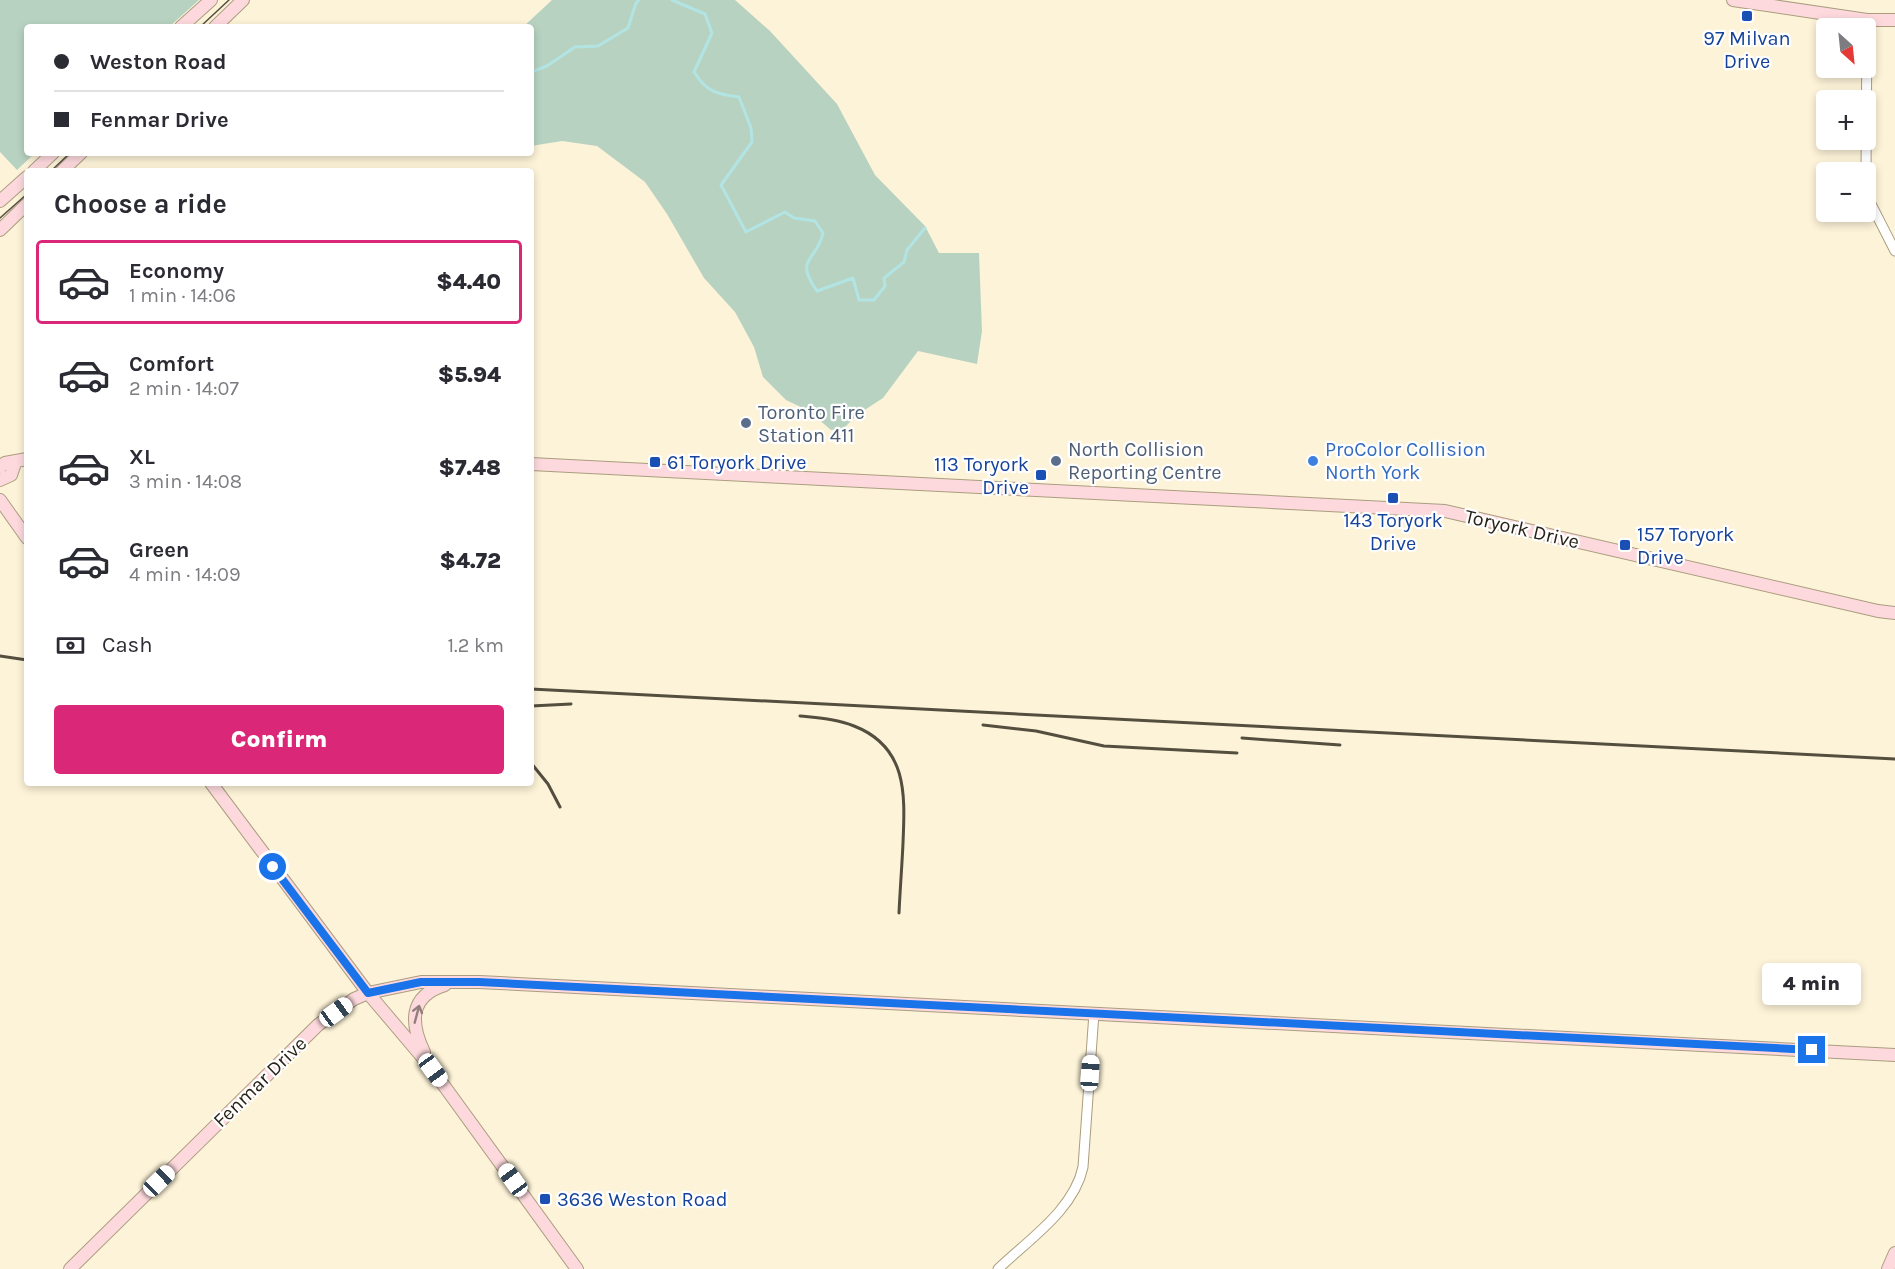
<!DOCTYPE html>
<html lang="en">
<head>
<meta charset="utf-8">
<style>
	body { margin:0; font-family:Karla,sans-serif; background:#f2f2f3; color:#2b2b33; height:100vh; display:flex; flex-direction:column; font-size:22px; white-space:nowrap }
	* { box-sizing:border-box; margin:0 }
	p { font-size:20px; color:#7c7c81 }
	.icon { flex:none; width:33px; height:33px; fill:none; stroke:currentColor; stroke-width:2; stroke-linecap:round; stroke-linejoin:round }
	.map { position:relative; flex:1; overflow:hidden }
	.drawer { position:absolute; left:24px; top:168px; width:510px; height:618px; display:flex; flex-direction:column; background:#fff; border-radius:6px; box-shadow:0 3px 9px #0003 }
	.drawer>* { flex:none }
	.guide { position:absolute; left:24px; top:24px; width:510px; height:132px; border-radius:6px; box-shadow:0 3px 9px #0003; display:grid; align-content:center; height:132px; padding:0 30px; background:#fff }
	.needle { width:39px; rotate:153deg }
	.buttons { position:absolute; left:1816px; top:18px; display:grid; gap:12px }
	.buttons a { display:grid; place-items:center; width:60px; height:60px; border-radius:6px; background:#fff; box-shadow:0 3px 9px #0003; font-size:30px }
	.end { position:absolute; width:27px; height:27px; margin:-14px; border:8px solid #1a73e8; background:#fff; box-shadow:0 0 0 3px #fff }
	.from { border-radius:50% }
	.bubble { position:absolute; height:42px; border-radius:6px; background:#fff; box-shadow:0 3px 9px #0003; font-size:20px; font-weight:800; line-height:42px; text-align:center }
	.car { position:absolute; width:18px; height:36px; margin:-18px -9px; border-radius:8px; box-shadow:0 0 4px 2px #0007; background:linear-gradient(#fff 24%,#345 0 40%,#fff 0 76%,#345 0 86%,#fff 0) }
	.guide b { display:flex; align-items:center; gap:21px; height:57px; font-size:22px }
	.guide b+b { border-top:2px solid #e1e1e2 }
	.guide i { width:15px; height:15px; background:#2b2b33 }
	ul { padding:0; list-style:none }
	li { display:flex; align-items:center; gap:18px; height:84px; margin:0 12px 9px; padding:0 18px; border:3px solid transparent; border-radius:6px }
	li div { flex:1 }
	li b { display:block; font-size:22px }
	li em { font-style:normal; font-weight:800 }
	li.active { border-color:#db2777 }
	li>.icon { width:54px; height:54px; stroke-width:1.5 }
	h2 { padding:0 30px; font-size:27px; line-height:72px }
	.pay { display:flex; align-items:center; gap:15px; height:66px; padding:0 30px; font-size:22px }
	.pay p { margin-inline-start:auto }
	.primary-button { display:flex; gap:12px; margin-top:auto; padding:12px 30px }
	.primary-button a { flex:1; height:69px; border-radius:6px; background:#db2777; color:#fff; font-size:24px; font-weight:800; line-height:69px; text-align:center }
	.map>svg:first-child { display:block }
</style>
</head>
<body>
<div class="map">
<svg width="1895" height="1269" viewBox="0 0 1895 1269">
	<rect width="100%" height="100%" fill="#fdf3d8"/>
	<!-- green -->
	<path fill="#b8d2c1" d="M 0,0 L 199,0 L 169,27 L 27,27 L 27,153 L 35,153 L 17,170 L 0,152 Z
		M 552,0 L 735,0 L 770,31 L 837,104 L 875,175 L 925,226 L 939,253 L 979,253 L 982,331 L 977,364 L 918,351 L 883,398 L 857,415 L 843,429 L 831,430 L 809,411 L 786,400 L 763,377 L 754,347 L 735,312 L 704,278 L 667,214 L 645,182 L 597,146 L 562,141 L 531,146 L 531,27 L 523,27 Z"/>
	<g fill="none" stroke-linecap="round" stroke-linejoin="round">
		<!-- stream -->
		<path stroke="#b2e4e4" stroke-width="3" d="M 672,0 L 705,14 L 712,33 L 694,72 C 707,92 716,94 739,97 L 751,128 L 752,142 L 721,185 L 746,232 L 785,212 L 794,218 L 815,221 L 823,233 C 817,262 793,257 817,291 L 853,278 L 859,300 L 874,300 L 885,286 L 884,278 L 904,262 L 907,250 L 925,228
			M 531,72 L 547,66 L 575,47 L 598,46 L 628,28 L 636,3 L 639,0"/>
		<defs>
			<path id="street" d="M 1866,172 L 1867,20
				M 1866,182 L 1870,202 L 1895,251
				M 998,1269 C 1028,1240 1074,1210 1083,1167 L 1094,1013"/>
			<path id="secondary" d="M 1733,0 L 1867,20 L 1895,20
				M 181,27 L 211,0
				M 215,27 L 243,0
				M 34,171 L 53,153
				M 62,171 L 81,153
				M 0,201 L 27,177
				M 0,230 L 27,204
				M 531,464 L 1445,511 L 1878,611 L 1895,613
				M 0,467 L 5,463 L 27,459
				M 0,480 L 11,475 L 15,463
				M 0,500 L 27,538
				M 211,783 L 368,993 L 429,1065 L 577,1269
				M 424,1052 C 410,1023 409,996 445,985
				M 70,1269 L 318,1025 L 354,999 L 368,993 L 421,982 L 479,982 L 1895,1055
				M 1888,1269 L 1895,1253"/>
		</defs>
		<!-- street casing -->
		<use href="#street" stroke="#aa9e7f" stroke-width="11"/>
		<!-- secondary casing -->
		<use href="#secondary" stroke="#aa9e7f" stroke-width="14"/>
		<!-- street -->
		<use href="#street" stroke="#fff" stroke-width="9"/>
		<!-- secondary -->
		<use href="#secondary" stroke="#fdd9dd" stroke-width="12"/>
		<!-- tram -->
		<path stroke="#544e3f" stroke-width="1.5" d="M 200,27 L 229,0
			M 51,171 L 70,153
			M 0,218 L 27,194"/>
		<!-- rail -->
		<path stroke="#544e3f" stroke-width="3" d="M 0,656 L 27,660
			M 531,689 L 1895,759
			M 531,706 L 571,704
			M 800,716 C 818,718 837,719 854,726 C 908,747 905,795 903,843 C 902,866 900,890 899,913
			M 983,725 L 1036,731 L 1104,746 L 1237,753
			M 1242,738 L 1340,745
			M 531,763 L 548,784 L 560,807"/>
	</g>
	<!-- one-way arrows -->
	<defs><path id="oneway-shaft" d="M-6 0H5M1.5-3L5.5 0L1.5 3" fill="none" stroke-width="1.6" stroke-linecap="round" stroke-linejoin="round" transform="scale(1.5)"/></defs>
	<use stroke="#927e7a" href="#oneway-shaft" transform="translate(417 1014) rotate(-75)"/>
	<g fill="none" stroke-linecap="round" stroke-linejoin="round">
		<!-- route -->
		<path stroke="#1a73e8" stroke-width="8" d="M 273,867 L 368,993 L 421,982 L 479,982 L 1812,1050"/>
	</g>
	<!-- markers -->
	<g fill="#1a4fb4" stroke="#fff" stroke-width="2">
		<rect x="1741" y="10" width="12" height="12" rx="3"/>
		<rect x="649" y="456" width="12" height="12" rx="3"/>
		<rect x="1035" y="469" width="12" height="12" rx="3"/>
		<rect x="1387" y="492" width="12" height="12" rx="3"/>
		<rect x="1619" y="539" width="12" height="12" rx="3"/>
		<rect x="539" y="1193" width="12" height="12" rx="3"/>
	</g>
	<g fill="#5c6f8a" stroke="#fff" stroke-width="2">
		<circle cx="746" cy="423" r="6"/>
		<circle cx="1056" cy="461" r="6"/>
	</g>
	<circle fill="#3f7fe0" stroke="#fff" stroke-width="2" cx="1313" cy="461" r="6"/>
	<g text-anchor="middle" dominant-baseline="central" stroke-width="4.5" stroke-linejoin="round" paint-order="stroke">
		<!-- transit labels -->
		<g font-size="20" fill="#164399" stroke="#fff" text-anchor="start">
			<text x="1747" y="38" text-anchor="middle">97 Milvan<tspan x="1747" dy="23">Drive</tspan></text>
			<text x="667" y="462">61 Toryork Drive</text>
			<text x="1029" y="464" text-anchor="end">113 Toryork<tspan x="1029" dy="23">Drive</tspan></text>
			<text x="1393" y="520" text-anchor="middle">143 Toryork<tspan x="1393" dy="23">Drive</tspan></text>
			<text x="1637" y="534">157 Toryork<tspan x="1637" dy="23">Drive</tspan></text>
			<text x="557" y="1199">3636 Weston Road</text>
		</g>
		<!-- service labels -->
		<g font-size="20" fill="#4e5e75" stroke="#fff" text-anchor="start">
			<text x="758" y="412">Toronto Fire<tspan x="758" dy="23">Station 411</tspan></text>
			<text x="1068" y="449">North Collision<tspan x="1068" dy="23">Reporting Centre</tspan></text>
		</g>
		<!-- shop labels -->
		<g font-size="20" fill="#366cbe" stroke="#fff" text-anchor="start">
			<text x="1325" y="449">ProColor Collision<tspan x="1325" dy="23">North York</tspan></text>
		</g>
		<!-- street labels -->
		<g font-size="20" fill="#282317" stroke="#fff">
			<text transform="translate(1522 529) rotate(13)">Toryork Drive</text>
			<text transform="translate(260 1082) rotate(-44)">Fenmar Drive</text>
		</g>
	</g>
</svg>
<div class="buttons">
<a><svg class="needle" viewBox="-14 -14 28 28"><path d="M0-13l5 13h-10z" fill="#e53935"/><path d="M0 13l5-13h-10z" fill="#7c7c81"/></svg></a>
<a>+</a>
<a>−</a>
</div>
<i class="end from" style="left:273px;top:867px"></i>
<i class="end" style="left:1812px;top:1050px"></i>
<div class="bubble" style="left:1762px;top:963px;width:99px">4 min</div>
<i class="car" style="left:336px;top:1012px;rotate:54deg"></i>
<i class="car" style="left:433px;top:1070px;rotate:144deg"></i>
<i class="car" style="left:1090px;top:1073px;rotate:4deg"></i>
<i class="car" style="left:513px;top:1180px;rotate:324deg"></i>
<i class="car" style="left:159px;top:1181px;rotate:46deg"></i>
<div class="guide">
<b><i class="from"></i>Weston Road</b>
<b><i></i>Fenmar Drive</b>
</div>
<section class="drawer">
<h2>Choose a ride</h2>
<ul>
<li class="active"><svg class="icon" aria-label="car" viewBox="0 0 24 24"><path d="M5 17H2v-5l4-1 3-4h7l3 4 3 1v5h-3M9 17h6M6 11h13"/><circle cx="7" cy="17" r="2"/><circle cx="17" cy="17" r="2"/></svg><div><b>Economy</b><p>1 min · 14:06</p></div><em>$4.40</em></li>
<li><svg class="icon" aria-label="car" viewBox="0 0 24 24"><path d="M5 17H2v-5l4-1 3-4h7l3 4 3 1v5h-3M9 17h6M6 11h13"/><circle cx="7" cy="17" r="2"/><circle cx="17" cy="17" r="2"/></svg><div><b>Comfort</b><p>2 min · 14:07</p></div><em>$5.94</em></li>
<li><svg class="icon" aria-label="car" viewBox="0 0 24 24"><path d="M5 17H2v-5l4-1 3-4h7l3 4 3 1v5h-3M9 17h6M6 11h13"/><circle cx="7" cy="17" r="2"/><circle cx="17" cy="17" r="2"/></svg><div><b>XL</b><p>3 min · 14:08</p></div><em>$7.48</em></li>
<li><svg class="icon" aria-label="car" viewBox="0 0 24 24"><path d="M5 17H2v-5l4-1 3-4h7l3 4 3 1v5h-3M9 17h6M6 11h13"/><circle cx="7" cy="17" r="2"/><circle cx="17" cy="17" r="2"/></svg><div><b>Green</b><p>4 min · 14:09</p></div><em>$4.72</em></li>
</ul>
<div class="pay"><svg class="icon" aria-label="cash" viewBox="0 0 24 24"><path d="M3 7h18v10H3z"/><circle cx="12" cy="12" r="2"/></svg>Cash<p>1.2 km</p></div>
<div class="primary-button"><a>Confirm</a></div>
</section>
</div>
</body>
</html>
